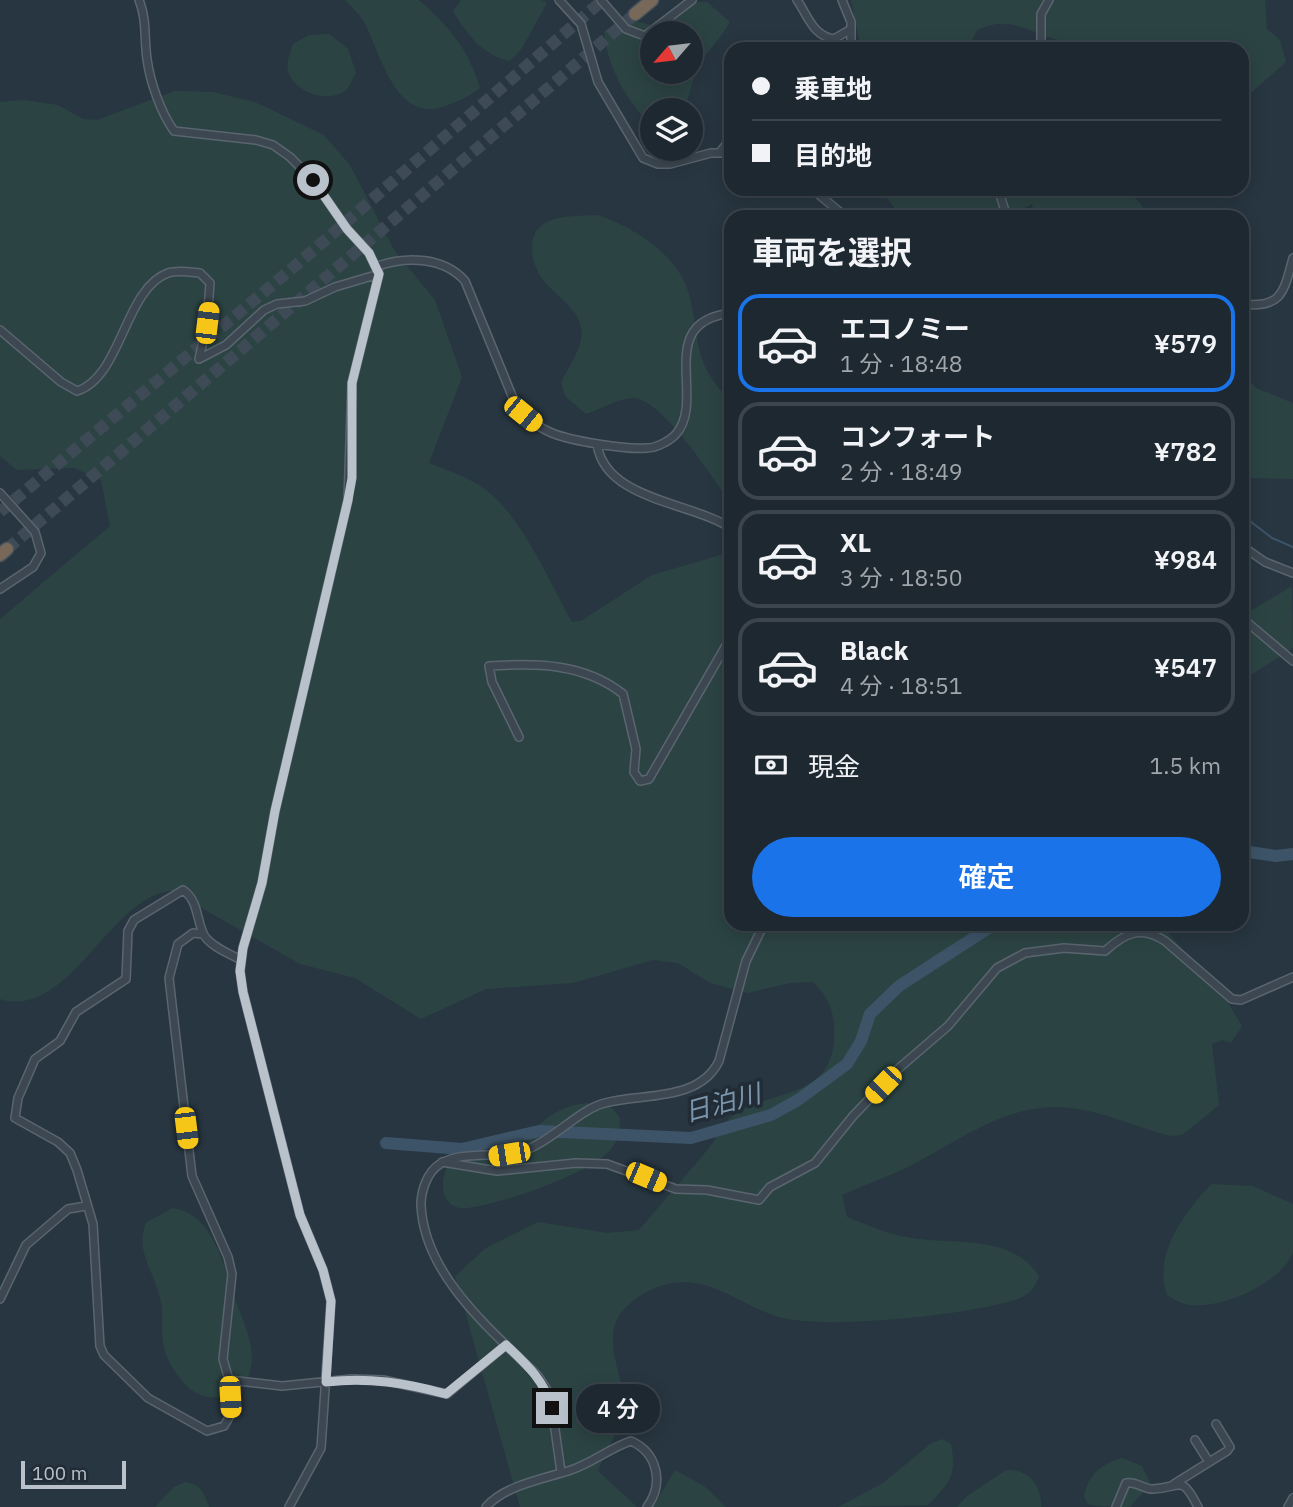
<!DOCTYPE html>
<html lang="ja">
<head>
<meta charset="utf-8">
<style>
	body { margin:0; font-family:"IBM Plex Sans","Noto Sans JP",sans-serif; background:#2b343d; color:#f1f3f6; height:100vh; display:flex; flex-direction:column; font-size:26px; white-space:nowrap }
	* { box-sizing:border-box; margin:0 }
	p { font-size:23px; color:#a1a6ab }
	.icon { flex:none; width:38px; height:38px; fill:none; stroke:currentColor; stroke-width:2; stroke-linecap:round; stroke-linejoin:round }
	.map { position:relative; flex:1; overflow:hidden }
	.drawer { position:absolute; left:724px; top:210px; width:525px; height:721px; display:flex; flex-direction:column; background:#1e2831; border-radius:21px; box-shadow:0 4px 18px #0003,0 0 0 2px #3c444d }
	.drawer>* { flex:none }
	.guide { position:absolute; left:724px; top:42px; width:525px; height:154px; border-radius:21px; box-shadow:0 4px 18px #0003,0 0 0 2px #3c444d; display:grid; align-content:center; height:154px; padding:0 28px; background:#1e2831 }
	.needle { width:46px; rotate:242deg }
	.fabs { position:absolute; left:640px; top:21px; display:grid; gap:14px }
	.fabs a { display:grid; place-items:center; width:63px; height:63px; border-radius:50%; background:#1e2831; box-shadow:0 4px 18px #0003,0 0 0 2px #3c444d; font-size:35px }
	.scale { position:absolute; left:21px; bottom:18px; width:105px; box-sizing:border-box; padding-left:7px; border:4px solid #b9c2cb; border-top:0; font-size:19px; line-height:24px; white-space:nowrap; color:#b9c2cb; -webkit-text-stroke:5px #212c37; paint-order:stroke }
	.end { position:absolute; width:32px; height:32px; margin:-16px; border:9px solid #b9c2cb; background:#111; box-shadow:0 0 0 4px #111 }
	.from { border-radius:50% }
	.bubble { position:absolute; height:49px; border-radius:24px; background:#1e2831; box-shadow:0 4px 18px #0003,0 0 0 2px #3c444d; font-size:23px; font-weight:600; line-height:49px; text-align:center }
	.car { position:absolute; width:21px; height:42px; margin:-21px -10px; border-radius:9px; box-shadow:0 0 5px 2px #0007; background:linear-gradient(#f5c518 24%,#345 0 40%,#f5c518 0 76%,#345 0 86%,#f5c518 0) }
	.guide b { display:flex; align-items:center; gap:24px; height:66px; font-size:26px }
	.guide b+b { border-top:2px solid #3c444d }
	.guide i { width:18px; height:18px; background:#f1f3f6 }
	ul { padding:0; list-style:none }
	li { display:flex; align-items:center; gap:21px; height:98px; margin:0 14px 10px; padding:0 14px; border:4px solid #3c444d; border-radius:21px }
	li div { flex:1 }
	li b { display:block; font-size:26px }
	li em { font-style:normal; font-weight:600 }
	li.selected { border-color:#1a73e8 }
	li>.icon { width:63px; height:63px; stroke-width:1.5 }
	h2 { padding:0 28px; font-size:32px; line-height:84px }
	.pay { display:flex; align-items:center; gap:18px; height:77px; padding:0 28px; font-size:26px }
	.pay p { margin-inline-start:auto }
	.cta { display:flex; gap:14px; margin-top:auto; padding:14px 28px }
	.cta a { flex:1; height:80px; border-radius:42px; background:#1a73e8; color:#fff; font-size:28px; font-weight:600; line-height:80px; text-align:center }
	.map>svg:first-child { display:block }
</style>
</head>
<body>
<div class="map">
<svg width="1293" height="1507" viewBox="0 0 1293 1507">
	<rect width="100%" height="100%" fill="#283641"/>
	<!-- green -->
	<path fill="#2b4443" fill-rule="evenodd" d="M 345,0 L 419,0 C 451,29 467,47 480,88 C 467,98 457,102 442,107 C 394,122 380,50 363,20 C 358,13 351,6 345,0 Z
		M 461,0 L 541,0 L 547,3 L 522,48 L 510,61 C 483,56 466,33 453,11 Z
		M 851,0 L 1265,0 L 1267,29 L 1280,40 L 1286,62 L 1243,100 L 1242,49 L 1098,49 C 1086,42 1075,45 1061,41 C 1027,33 1014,14 977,30 L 968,49 L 861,49 Z
		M 690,2 L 707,2 L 730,22 C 721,39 706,50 698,68 C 692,81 690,96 683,110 L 653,110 L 653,124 L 650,124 C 626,100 607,66 604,31 L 632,20 L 657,27 L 672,10 ZM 653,33 L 691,33 L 691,72 L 653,72 Z
		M 329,34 L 348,49 L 356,73 C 353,77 351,84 348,88 C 332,104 300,95 290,76 C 284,66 290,54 293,44 L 309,35 Z
		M 175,91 L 213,92 L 255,102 L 324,135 L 350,165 L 394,250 L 435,300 L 462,377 L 429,463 C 451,472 475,479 492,495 C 525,524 550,583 572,622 L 581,621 L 652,575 L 724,554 L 731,540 L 732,924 L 1160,924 L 1224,996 L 1242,1026 L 1231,1043 L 1223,1040 L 1212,1044 L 1219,1105 L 1182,1135 L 1170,1136 C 1138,1127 1104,1112 1071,1108 C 1009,1100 958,1142 906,1168 C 885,1178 863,1185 842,1195 L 847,1217 C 870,1226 895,1237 920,1239 C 960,1244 1013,1236 1039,1276 C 1036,1286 1030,1294 1020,1298 C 975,1315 834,1328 788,1319 C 751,1312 722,1283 684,1282 C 663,1282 643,1291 627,1306 C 594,1337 630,1382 623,1412 C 618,1432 606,1452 598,1471 L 637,1507 L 520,1507 L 455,1276 L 486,1248 L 538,1222 L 607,1233 L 639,1230 C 663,1201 689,1173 712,1144 C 717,1137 720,1128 726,1122 C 760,1086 834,1106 834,1035 C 835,1013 829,997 813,982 L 790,983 L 747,993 L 710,983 L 678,963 L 653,960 L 573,983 L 486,989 L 421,1019 L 355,978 L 300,964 L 172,891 C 111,894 69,1021 0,999 L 0,619 L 110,526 L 101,480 L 74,468 L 17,470 L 0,456 L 0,102 L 24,100 L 58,105 L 83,119 L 97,120 Z
		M 879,189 L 1126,189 L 1141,204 L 1149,217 L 1034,217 L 1032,204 L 1008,217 L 902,217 Z
		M 597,215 C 634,227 681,256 690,298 C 701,346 693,363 731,401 L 731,505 C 716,482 662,398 633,398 C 619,398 599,410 586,414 L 565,396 L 561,382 C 569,366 585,345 581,327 C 576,306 556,296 544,281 C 530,264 524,231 549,221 C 564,215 580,216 597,215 Z
		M 1243,374 L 1256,388 L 1293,403 L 1293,479 L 1243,478 Z
		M 1292,586 L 1293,648 L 1243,680 L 1242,616 Z
		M 590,1103 L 611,1107 L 620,1118 C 620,1130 619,1140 611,1149 C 591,1174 501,1204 468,1208 C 443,1211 438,1185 447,1167 C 467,1157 490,1155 510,1145 C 543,1128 549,1105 590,1103 Z
		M 1211,1184 L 1253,1186 L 1293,1204 C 1293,1218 1293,1239 1293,1252 C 1281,1285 1213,1314 1181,1303 C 1177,1301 1172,1298 1167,1295 C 1153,1253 1184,1214 1211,1184 Z
		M 172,1208 C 214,1214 223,1265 235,1299 C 243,1321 257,1348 250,1372 C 246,1384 235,1392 224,1396 C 212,1400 197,1395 189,1388 C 173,1373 162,1353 162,1331 C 162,1319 163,1306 159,1294 C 152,1269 135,1249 146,1223 Z
		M 942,1439 L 951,1444 C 957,1475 950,1483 928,1505 L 838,1507 L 883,1483 L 930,1444 Z
		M 1122,1458 L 1142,1466 L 1151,1484 L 1130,1507 C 1122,1507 1095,1507 1088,1504 L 1084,1496 C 1089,1474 1101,1464 1122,1458 Z
		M 675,1470 L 704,1486 L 726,1507 L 653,1507 Z
		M 1006,1470 C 1028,1469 1042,1485 1041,1507 L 957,1507 L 967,1496 Z
		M 185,1482 C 201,1485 204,1492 209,1507 L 155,1507 L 174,1487 Z"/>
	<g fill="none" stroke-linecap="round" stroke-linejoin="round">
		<!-- stream -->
		<path stroke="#3d5468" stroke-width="2" d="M 1242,515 L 1272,538 L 1293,547"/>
		<!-- river -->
		<path stroke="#3d5468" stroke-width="12" d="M 1242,851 L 1276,856 L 1293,854
			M 386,1143 L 462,1149 L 539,1131 L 691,1138 L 771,1115 L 798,1100 L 847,1064 L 861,1041 L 870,1014 L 899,986 L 995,924"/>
		<!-- highway-tunnel -->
		<path stroke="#3e4b56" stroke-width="12" stroke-dasharray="12 6" stroke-linecap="butt" d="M 0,512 L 295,266 L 603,0
			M 7,549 L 635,14"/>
		<defs>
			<path id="street" d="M 139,0 C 147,19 144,39 147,59 C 150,82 161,113 174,131 L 256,140 L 273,145 L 290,157 L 313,180 L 347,229 L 369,253 L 379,274 L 352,383 L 348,500 L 275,811 L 262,883 L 243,948 L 240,971 L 243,992 L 300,1215 L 323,1270 L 331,1301 L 321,1448 L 289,1507
				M 559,0 L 581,24 L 598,82 L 643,158 L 658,164 L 670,164 L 711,153 L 732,153
				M 601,0 L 626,29 L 645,36 L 692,0
				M 797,0 C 808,16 813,36 834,39 L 851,29
				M 842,0 L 851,22 L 851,49
				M 1041,49 L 1041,14 L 1049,0
				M 720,152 L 732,137
				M 812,189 L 846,217
				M 998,189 L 1007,217
				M 378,266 C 407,256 444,257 465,281 L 515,403 C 524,415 537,427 552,433 C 571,441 627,450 647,448 C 656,448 670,441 676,434 C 707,399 653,321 732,313
				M 1242,304 C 1283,309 1284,290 1293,258
				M 0,330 L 61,382 L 77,391 C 121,378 125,288 168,273 C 178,270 189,272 200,273 L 210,283 L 207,323 L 199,359 L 226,345 L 264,310 L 277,304 L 305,301 L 335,287 L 379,274
				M 597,444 C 605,501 694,502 732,529
				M 0,493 L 35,532 L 41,553 L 33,567 L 0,589
				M 1242,546 L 1265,562 L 1293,573
				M 1242,618 L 1293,661
				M 519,737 L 492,682 L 489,666 C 536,663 584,663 623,694 L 636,749 L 634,772 L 640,781 L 649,779 L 732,635
				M 203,934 L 193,933 L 178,944 L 169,978 L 192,1176 L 228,1257 L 232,1274 L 223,1359 L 229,1380 L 231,1414 L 224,1426 L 207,1431 L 148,1398 L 104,1355 L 100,1346 L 93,1224 L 77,1170 L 70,1153 L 58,1142 L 15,1118 L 18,1098 L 35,1059 L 60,1041 L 76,1012 L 126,979 L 128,931 L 134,920 L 183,890 C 199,901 196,920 204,935 C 210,946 230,954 241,960
				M 442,1162 L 497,1171 L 576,1163 L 607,1164 L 676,1189 L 707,1190 L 759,1200 L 770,1187 L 815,1163 L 853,1116 L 898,1069 L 948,1026 L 997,968 L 1025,953 L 1064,948 L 1105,951 C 1125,933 1141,925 1165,941 L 1232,999 L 1241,1000 L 1293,977
				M 0,1299 L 26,1245 L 68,1209 L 86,1206
				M 229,1380 L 282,1386 L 352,1379 L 383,1380 L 447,1394 L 506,1345
				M 1195,1440 L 1209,1462
				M 561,1472 L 552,1408 L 547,1390 L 538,1376 C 491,1330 424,1275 421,1205 C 421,1191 427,1172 440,1164 C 465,1149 499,1160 528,1149 C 554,1139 580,1109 605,1103 C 643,1093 699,1102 719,1061 L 746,961 L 764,924
				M 1174,1484 L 1227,1451 L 1230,1447 L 1216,1424
				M 486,1507 C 505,1485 544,1479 571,1470 C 592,1463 610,1448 631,1441 C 658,1453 664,1484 647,1507
				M 1116,1507 L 1126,1483 C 1136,1481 1143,1489 1153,1489 C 1181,1488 1181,1473 1198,1507
				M 1288,1507 L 1293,1498"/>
			<path id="highway" d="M 635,14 L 652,0
				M 0,555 L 7,549"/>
		</defs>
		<!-- street casing -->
		<use href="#street" stroke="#5a656f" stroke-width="10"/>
		<!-- highway casing -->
		<use href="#highway" stroke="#47525c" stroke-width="15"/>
		<!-- street -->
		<use href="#street" stroke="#3c4751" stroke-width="7"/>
		<!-- highway -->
		<use href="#highway" stroke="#776859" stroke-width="12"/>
	</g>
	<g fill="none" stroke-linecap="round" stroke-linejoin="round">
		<!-- route -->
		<path stroke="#b9c2cb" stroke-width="9" d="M 313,180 L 347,229 L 369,253 L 379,274 L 352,383 L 352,478 L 348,500 L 275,811 L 262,883 L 243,948 L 240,971 L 243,992 L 300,1215 L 323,1270 L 331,1301 L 326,1382 C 368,1377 406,1383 446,1394 L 506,1345 C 527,1365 544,1380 552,1408"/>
	</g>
	<g text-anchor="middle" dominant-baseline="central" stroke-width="7" stroke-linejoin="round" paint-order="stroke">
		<!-- water labels -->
		<g font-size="26" font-style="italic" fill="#7b96ac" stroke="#212c37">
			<text transform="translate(722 1102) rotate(-15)">日泊川</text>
		</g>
	</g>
</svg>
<div class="fabs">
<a><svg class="needle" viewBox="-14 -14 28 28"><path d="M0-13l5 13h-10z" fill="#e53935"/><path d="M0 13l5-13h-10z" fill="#a1a6ab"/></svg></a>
<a><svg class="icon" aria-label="layers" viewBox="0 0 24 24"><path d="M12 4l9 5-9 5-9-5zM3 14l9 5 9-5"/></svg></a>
</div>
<div class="scale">100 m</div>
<i class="end from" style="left:313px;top:180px"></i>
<i class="end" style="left:552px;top:1408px"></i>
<div class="bubble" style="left:576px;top:1384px;width:84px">4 分</div>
<i class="car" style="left:207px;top:323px;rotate:7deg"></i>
<i class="car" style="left:523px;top:414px;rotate:129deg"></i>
<i class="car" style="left:883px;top:1085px;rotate:224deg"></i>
<i class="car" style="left:186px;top:1128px;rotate:173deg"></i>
<i class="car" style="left:509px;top:1154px;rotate:261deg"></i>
<i class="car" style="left:646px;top:1177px;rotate:113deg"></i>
<i class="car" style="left:230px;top:1397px;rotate:177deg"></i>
<div class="guide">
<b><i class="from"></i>乗車地</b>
<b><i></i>目的地</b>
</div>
<section class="drawer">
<h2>車両を選択</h2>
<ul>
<li class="selected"><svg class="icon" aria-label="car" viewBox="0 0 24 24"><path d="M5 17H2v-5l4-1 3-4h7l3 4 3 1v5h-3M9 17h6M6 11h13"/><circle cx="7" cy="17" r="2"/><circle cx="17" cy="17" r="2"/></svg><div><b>エコノミー</b><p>1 分 · 18:48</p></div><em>¥579</em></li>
<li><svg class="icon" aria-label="car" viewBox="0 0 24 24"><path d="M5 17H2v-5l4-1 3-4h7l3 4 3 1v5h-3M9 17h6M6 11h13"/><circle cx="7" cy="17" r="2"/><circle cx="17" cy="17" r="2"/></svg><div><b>コンフォート</b><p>2 分 · 18:49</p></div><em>¥782</em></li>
<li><svg class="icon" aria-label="car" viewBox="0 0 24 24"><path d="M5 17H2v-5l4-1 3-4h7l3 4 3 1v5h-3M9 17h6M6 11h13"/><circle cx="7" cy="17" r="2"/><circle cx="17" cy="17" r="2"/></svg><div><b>XL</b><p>3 分 · 18:50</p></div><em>¥984</em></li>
<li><svg class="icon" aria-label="car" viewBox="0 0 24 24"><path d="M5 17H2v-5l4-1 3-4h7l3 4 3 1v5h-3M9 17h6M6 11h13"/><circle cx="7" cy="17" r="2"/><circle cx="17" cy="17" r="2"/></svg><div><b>Black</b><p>4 分 · 18:51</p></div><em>¥547</em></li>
</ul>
<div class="pay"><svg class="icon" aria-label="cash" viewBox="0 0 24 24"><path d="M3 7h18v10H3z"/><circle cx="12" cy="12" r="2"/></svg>現金<p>1.5 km</p></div>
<div class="cta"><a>確定</a></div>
</section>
</div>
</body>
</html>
